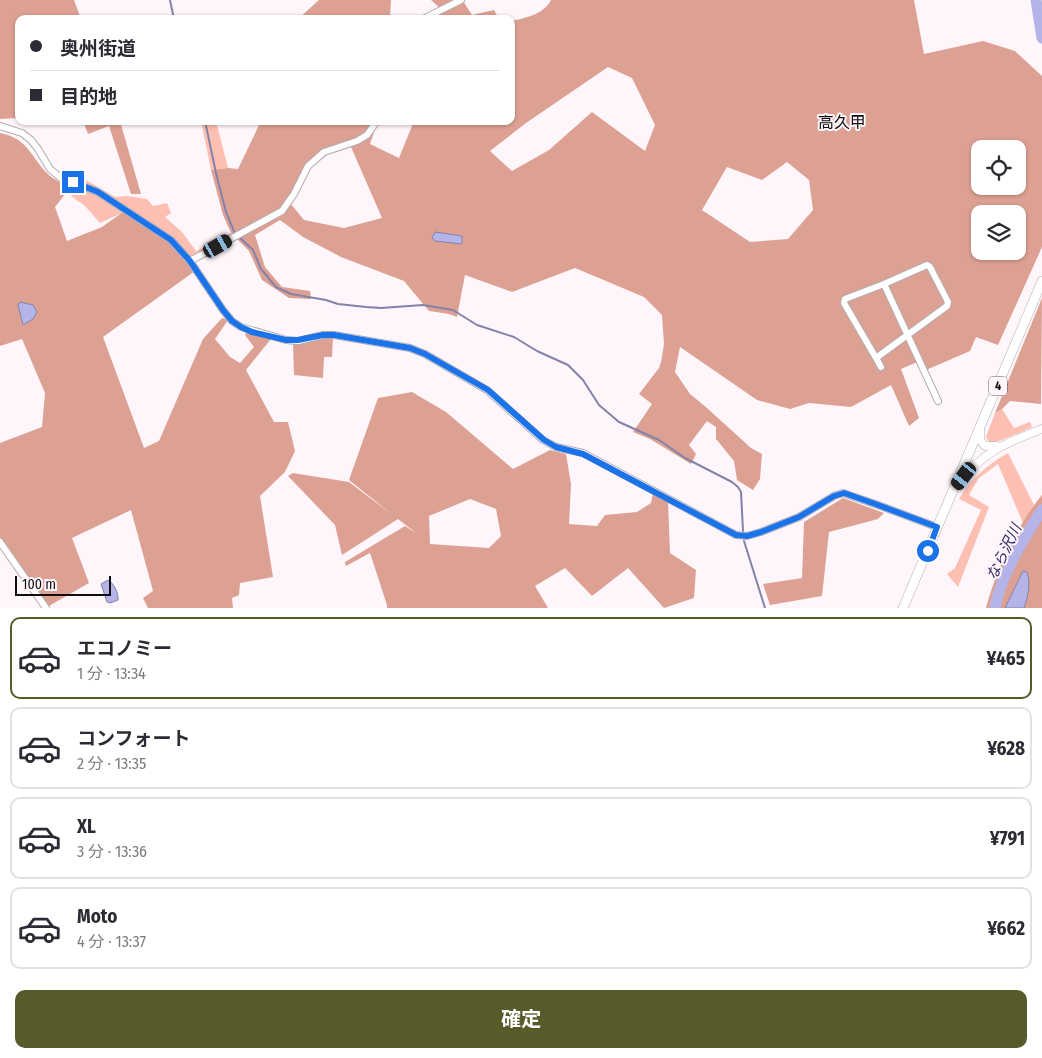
<!DOCTYPE html>
<html lang="ja">
<head>
<meta charset="utf-8">
<style>
	body { margin:0; font-family:"Fira Sans Condensed","Noto Sans JP",sans-serif; background:#f7f7f7; color:#2b2b33; height:100vh; display:flex; flex-direction:column; font-size:19px; white-space:nowrap }
	* { box-sizing:border-box; margin:0 }
	p { font-size:16px; color:#7c7c81 }
	.icon { flex:none; width:28px; height:28px; fill:none; stroke:currentColor; stroke-width:2; stroke-linecap:round; stroke-linejoin:round }
	.map { position:relative; height:608px; overflow:hidden }
	.drawer { display:flex; flex-direction:column; background:#fff; flex:1 }
	.drawer>* { flex:none }
	.top-card { position:absolute; left:15px; top:15px; width:500px; height:110px; border-radius:10px; box-shadow:0 1px 4px #0004; display:grid; align-content:center; height:110px; padding:0 15px; background:#fff }
	.tools { position:absolute; left:971px; top:140px; display:grid; gap:10px }
	.tools a { display:grid; place-items:center; width:55px; height:55px; border-radius:10px; background:#fff; box-shadow:0 1px 4px #0004; font-size:25px }
	.scale { position:absolute; left:15px; bottom:12px; width:96px; box-sizing:border-box; padding-left:5px; border:2px solid #110e10; border-top:0; font-size:14px; line-height:18px; white-space:nowrap; color:#110e10; -webkit-text-stroke:4px #fff6fb; paint-order:stroke }
	.end { position:absolute; width:22px; height:22px; margin:-11px; border:6px solid #1a73e8; background:#fff; box-shadow:0 0 0 2px #fff }
	.from { border-radius:50% }
	.car { position:absolute; width:15px; height:30px; margin:-15px -8px; border-radius:6px; box-shadow:0 0 4px 1px #0007; background:linear-gradient(#222 24%,#8ab4d8 0 40%,#222 0 76%,#8ab4d8 0 86%,#222 0) }
	.top-card b { display:flex; align-items:center; gap:18px; height:48px; font-size:19px }
	.top-card b+b { border-top:1px solid #e1e1e2 }
	.top-card i { width:12px; height:12px; background:#2b2b33 }
	ul { padding:9px 0 0; list-style:none }
	li { display:flex; align-items:center; gap:15px; height:82px; margin:0 10px 8px; padding:0 5px; border:2px solid #e1e1e2; border-radius:10px }
	li div { flex:1 }
	li b { display:block; font-size:19px }
	li em { font-style:normal; font-weight:700 }
	li.selected { border-color:#565b29 }
	li>.icon { width:45px; height:45px; stroke-width:1.5 }
	.action { display:flex; gap:10px; margin-top:auto; padding:10px 15px }
	.action a { flex:1; height:58px; border-radius:10px; background:#565b29; color:#fff; font-size:20px; font-weight:700; line-height:58px; text-align:center }
	.map>svg:first-child { display:block }
</style>
</head>
<body>
<div class="map">
<svg width="1042" height="608" viewBox="0 0 1042 608">
	<rect width="100%" height="100%" fill="#fff6fb"/>
	<!-- green -->
	<path fill="#fcbfb1" d="M 201,121 L 216,121 L 228,168 L 211,170 Z
		M 74,173 L 115,197 L 127,196 L 147,199 L 153,206 L 167,203 L 171,213 L 165,217 L 182,232 L 196,251 L 231,233 L 236,239 L 194,262 L 124,212 L 100,223 L 85,206 L 71,196 Z
		M 1002,409 L 1014,428 L 1030,422 L 1032,427 L 1002,440 L 990,443 L 986,437 L 995,413 Z
		M 1008,453 L 1034,505 L 1023,523 L 998,464 L 979,478 L 969,495 L 989,507 L 958,587 L 947,574 L 955,568 L 981,510 L 959,499 C 971,479 987,465 1008,453 Z"/>
	<!-- forest -->
	<path fill="#dda193" fill-rule="evenodd" d="M 0,0 L 74,0 L 81,19 L 19,19 L 19,118 L 0,119 Z
		M 319,0 L 391,0 L 390,19 L 298,19 Z
		M 431,0 L 465,0 L 463,1 L 472,15 L 494,10 L 499,19 L 429,19 L 444,12 Z
		M 551,0 L 914,0 L 924,54 L 983,41 L 1015,51 L 1042,76 L 1042,247 L 998,345 L 976,337 L 970,351 L 926,370 L 922,360 L 901,369 L 919,418 L 909,426 L 891,385 L 851,407 L 809,403 L 790,409 L 757,400 L 680,347 L 675,372 L 690,394 L 707,408 L 751,448 L 762,454 L 760,479 L 753,490 L 737,480 L 734,461 L 716,439 L 716,427 L 707,421 L 689,445 L 696,454 L 691,464 L 650,439 L 633,432 L 652,404 L 639,394 L 659,368 L 661,362 L 664,344 L 662,315 L 644,297 L 575,268 L 512,292 L 465,275 L 457,317 L 449,314 L 429,311 L 404,281 L 341,257 L 303,237 L 280,220 L 255,235 L 265,267 L 282,287 L 310,291 L 311,299 L 289,298 L 262,280 L 249,251 L 231,233 L 223,215 L 211,170 L 228,168 L 238,169 L 261,121 L 378,121 L 370,144 L 399,158 L 414,121 L 511,121 L 511,21 C 526,18 544,14 551,0 ZM 608,67 L 632,78 L 655,125 L 645,151 L 592,112 L 549,150 L 512,171 L 490,151 L 526,123 ZM 351,147 L 382,218 L 344,228 L 304,220 L 290,203 L 312,167 L 327,155 ZM 980,149 L 1018,149 L 1018,186 L 980,186 ZM 787,162 L 809,180 L 813,210 L 788,239 L 750,242 L 702,210 L 727,167 L 762,180 ZM 980,214 L 1018,214 L 1018,251 L 980,251 Z
		M 83,121 L 120,121 L 141,194 L 131,194 L 109,126 L 88,134 Z
		M 0,133 C 30,139 31,159 50,176 C 55,180 62,183 67,186 L 66,193 L 55,207 L 67,241 L 102,227 L 123,212 C 148,229 180,244 195,271 L 103,337 L 144,448 L 159,441 L 203,339 L 222,318 L 228,320 L 215,339 L 230,357 L 240,363 L 254,347 L 245,335 L 247,332 L 271,339 L 246,370 L 274,422 L 288,422 L 295,451 L 285,472 L 260,496 L 273,577 L 240,583 L 239,595 L 232,598 L 233,608 L 148,608 L 143,598 L 153,591 L 131,510 L 72,538 L 89,583 L 49,606 L 20,568 L 0,537 L 0,443 L 42,427 L 45,393 L 22,339 L 0,346 Z
		M 1042,298 L 1041,404 L 1010,401 L 1002,409 L 995,413 Z
		M 323,338 L 333,338 L 332,357 L 324,357 L 323,378 L 294,375 L 293,344 Z
		M 412,392 L 446,412 L 513,469 L 550,450 L 566,454 L 571,484 L 569,524 L 597,526 L 605,515 L 637,512 L 651,503 L 653,493 L 668,501 L 670,553 L 696,570 L 694,598 L 664,608 L 628,568 L 592,596 L 565,568 L 535,586 L 548,608 L 387,608 L 387,605 L 370,553 L 346,566 L 345,562 L 405,526 L 416,533 L 398,519 L 342,555 L 335,525 L 288,476 L 293,473 L 349,482 L 394,516 L 349,480 L 378,398 ZM 470,499 L 496,509 L 501,536 L 489,548 L 430,544 L 429,516 Z
		M 1042,495 L 1042,608 L 986,608 C 997,568 1016,527 1042,495 Z
		M 843,498 L 884,513 L 878,519 L 829,532 L 822,596 L 770,605 L 763,584 L 802,578 L 804,522 Z"/>
	<!-- water -->
	<path fill="#b5b4e9" stroke="#8482a8" d="M 435,232 L 462,236 L 462,244 L 435,241 L 432,238 Z
		M 20,302 L 33,305 L 37,312 L 33,319 L 23,325 L 18,305 Z
		M 1023,571 L 1027,572 C 1031,585 1028,596 1024,608 L 1005,608 Z
		M 108,580 C 114,583 119,594 118,600 L 110,603 L 107,602 L 101,584 Z"/>
	<g fill="none" stroke-linecap="round" stroke-linejoin="round">
		<!-- stream -->
		<path stroke="#8482a8" stroke-width="2" d="M 170,0 L 174,19
			M 205,121 L 216,173 L 226,212 L 235,234
			M 239,237 L 253,250 L 261,269 L 276,287 L 291,294 L 326,300 L 338,304 L 366,307 L 381,308 L 423,305 L 453,310 L 477,325 L 514,337 L 537,351 L 568,365 L 583,380 L 599,405 L 619,422 L 659,440 L 685,458 L 732,482 L 738,487 L 741,492 L 743,531
			M 744,541 L 765,608"/>
		<!-- river -->
		<path stroke="#b5b4e9" stroke-width="11" d="M 1036,0 L 1042,38
			M 995,608 C 1000,577 1025,536 1042,510"/>
		<defs>
			<path id="minor" d="M 423,19 L 461,0
				M 0,126 L 22,133 L 31,140 L 38,149 L 50,169 L 61,178 L 98,192 L 171,240 L 190,261 L 223,310 L 232,321 L 241,327 L 286,340 L 298,341 L 323,335 L 334,335 L 410,348 L 425,354 L 487,390 L 543,440 L 556,447 L 583,453 L 736,535 L 747,536 L 761,532 L 799,517 L 834,496 L 843,493 L 878,505 L 937,527
				M 190,261 L 282,211 L 294,194 L 308,166 L 324,152 L 357,141 L 367,135 L 377,121
				M 927,265 L 930,267 L 948,302 L 947,306 L 876,358 L 844,303 L 845,299 L 884,284 Z
				M 884,284 L 938,401
				M 876,358 L 881,367
				M 0,542 L 46,608"/>
			<path id="major" d="M 980,430 L 980,440 L 985,446 L 997,446
				M 958,484 C 983,452 1005,443 1042,429"/>
			<path id="highway" d="M 903,608 L 1042,281"/>
		</defs>
		<!-- minor casing -->
		<use href="#minor" stroke="#b4acb1" stroke-width="8"/>
		<!-- major casing -->
		<use href="#major" stroke="#b4acb1" stroke-width="9"/>
		<!-- highway casing -->
		<use href="#highway" stroke="#b4acb1" stroke-width="10"/>
		<!-- minor -->
		<use href="#minor" stroke="#fff" stroke-width="6"/>
		<!-- major -->
		<use href="#major" stroke="#fff" stroke-width="8"/>
		<!-- highway -->
		<use href="#highway" stroke="#fff" stroke-width="9"/>
	</g>
	<g fill="none" stroke-linecap="round" stroke-linejoin="round">
		<!-- route -->
		<path stroke="#1a73e8" stroke-width="6" d="M 73,182 L 98,192 L 171,240 L 190,261 L 223,310 L 232,321 L 241,327 L 252,332 L 286,340 L 298,340 L 323,335 L 334,335 L 410,348 L 425,354 L 488,390 L 544,440 L 556,447 L 583,454 L 736,535 L 747,536 L 761,532 L 799,517 L 834,496 L 844,493 L 878,505 L 937,527 L 928,551"/>
	</g>
	<g text-anchor="middle" dominant-baseline="central" stroke-width="4" stroke-linejoin="round" paint-order="stroke">
		<!-- shield labels -->
		<rect fill="#fff6fb" stroke="#585456" stroke-width="1" x="989" y="376.5" width="18" height="19" rx="4"/>
		<g font-size="12" font-weight="bold" fill="#110e10">
			<text x="998" y="386">4</text>
		</g>
		<!-- water labels -->
		<g font-size="15" font-style="italic" fill="#2f2664" stroke="#fff6fb">
			<text transform="translate(1004 552) rotate(-64)">なら沢川</text>
		</g>
		<!-- quarter labels -->
		<g font-size="16" fill="#110e10" stroke="#fff6fb">
			<text x="842" y="122">高久甲</text>
		</g>
	</g>
</svg>
<div class="tools">
<a><svg class="icon" aria-label="locate" viewBox="0 0 24 24"><circle cx="12" cy="12" r="6"/><path d="M12 2v4M12 18v4M2 12h4M18 12h4"/></svg></a>
<a><svg class="icon" aria-label="layers" viewBox="0 0 24 24"><path d="M12 4l9 5-9 5-9-5zM3 14l9 5 9-5"/></svg></a>
</div>
<div class="scale">100 m</div>
<i class="end from" style="left:928px;top:551px"></i>
<i class="end" style="left:73px;top:182px"></i>
<i class="car" style="left:218px;top:246px;rotate:60deg"></i>
<i class="car" style="left:964px;top:476px;rotate:217deg"></i>
<div class="top-card">
<b><i class="from"></i>奥州街道</b>
<b><i></i>目的地</b>
</div>
</div>
<section class="drawer">
<ul>
<li class="selected"><svg class="icon" aria-label="car" viewBox="0 0 24 24"><path d="M5 17H2v-5l4-1 3-4h7l3 4 3 1v5h-3M9 17h6M6 11h13"/><circle cx="7" cy="17" r="2"/><circle cx="17" cy="17" r="2"/></svg><div><b>エコノミー</b><p>1 分 · 13:34</p></div><em>¥465</em></li>
<li><svg class="icon" aria-label="car" viewBox="0 0 24 24"><path d="M5 17H2v-5l4-1 3-4h7l3 4 3 1v5h-3M9 17h6M6 11h13"/><circle cx="7" cy="17" r="2"/><circle cx="17" cy="17" r="2"/></svg><div><b>コンフォート</b><p>2 分 · 13:35</p></div><em>¥628</em></li>
<li><svg class="icon" aria-label="car" viewBox="0 0 24 24"><path d="M5 17H2v-5l4-1 3-4h7l3 4 3 1v5h-3M9 17h6M6 11h13"/><circle cx="7" cy="17" r="2"/><circle cx="17" cy="17" r="2"/></svg><div><b>XL</b><p>3 分 · 13:36</p></div><em>¥791</em></li>
<li><svg class="icon" aria-label="car" viewBox="0 0 24 24"><path d="M5 17H2v-5l4-1 3-4h7l3 4 3 1v5h-3M9 17h6M6 11h13"/><circle cx="7" cy="17" r="2"/><circle cx="17" cy="17" r="2"/></svg><div><b>Moto</b><p>4 分 · 13:37</p></div><em>¥662</em></li>
</ul>
<div class="action"><a>確定</a></div>
</section>
</body>
</html>
